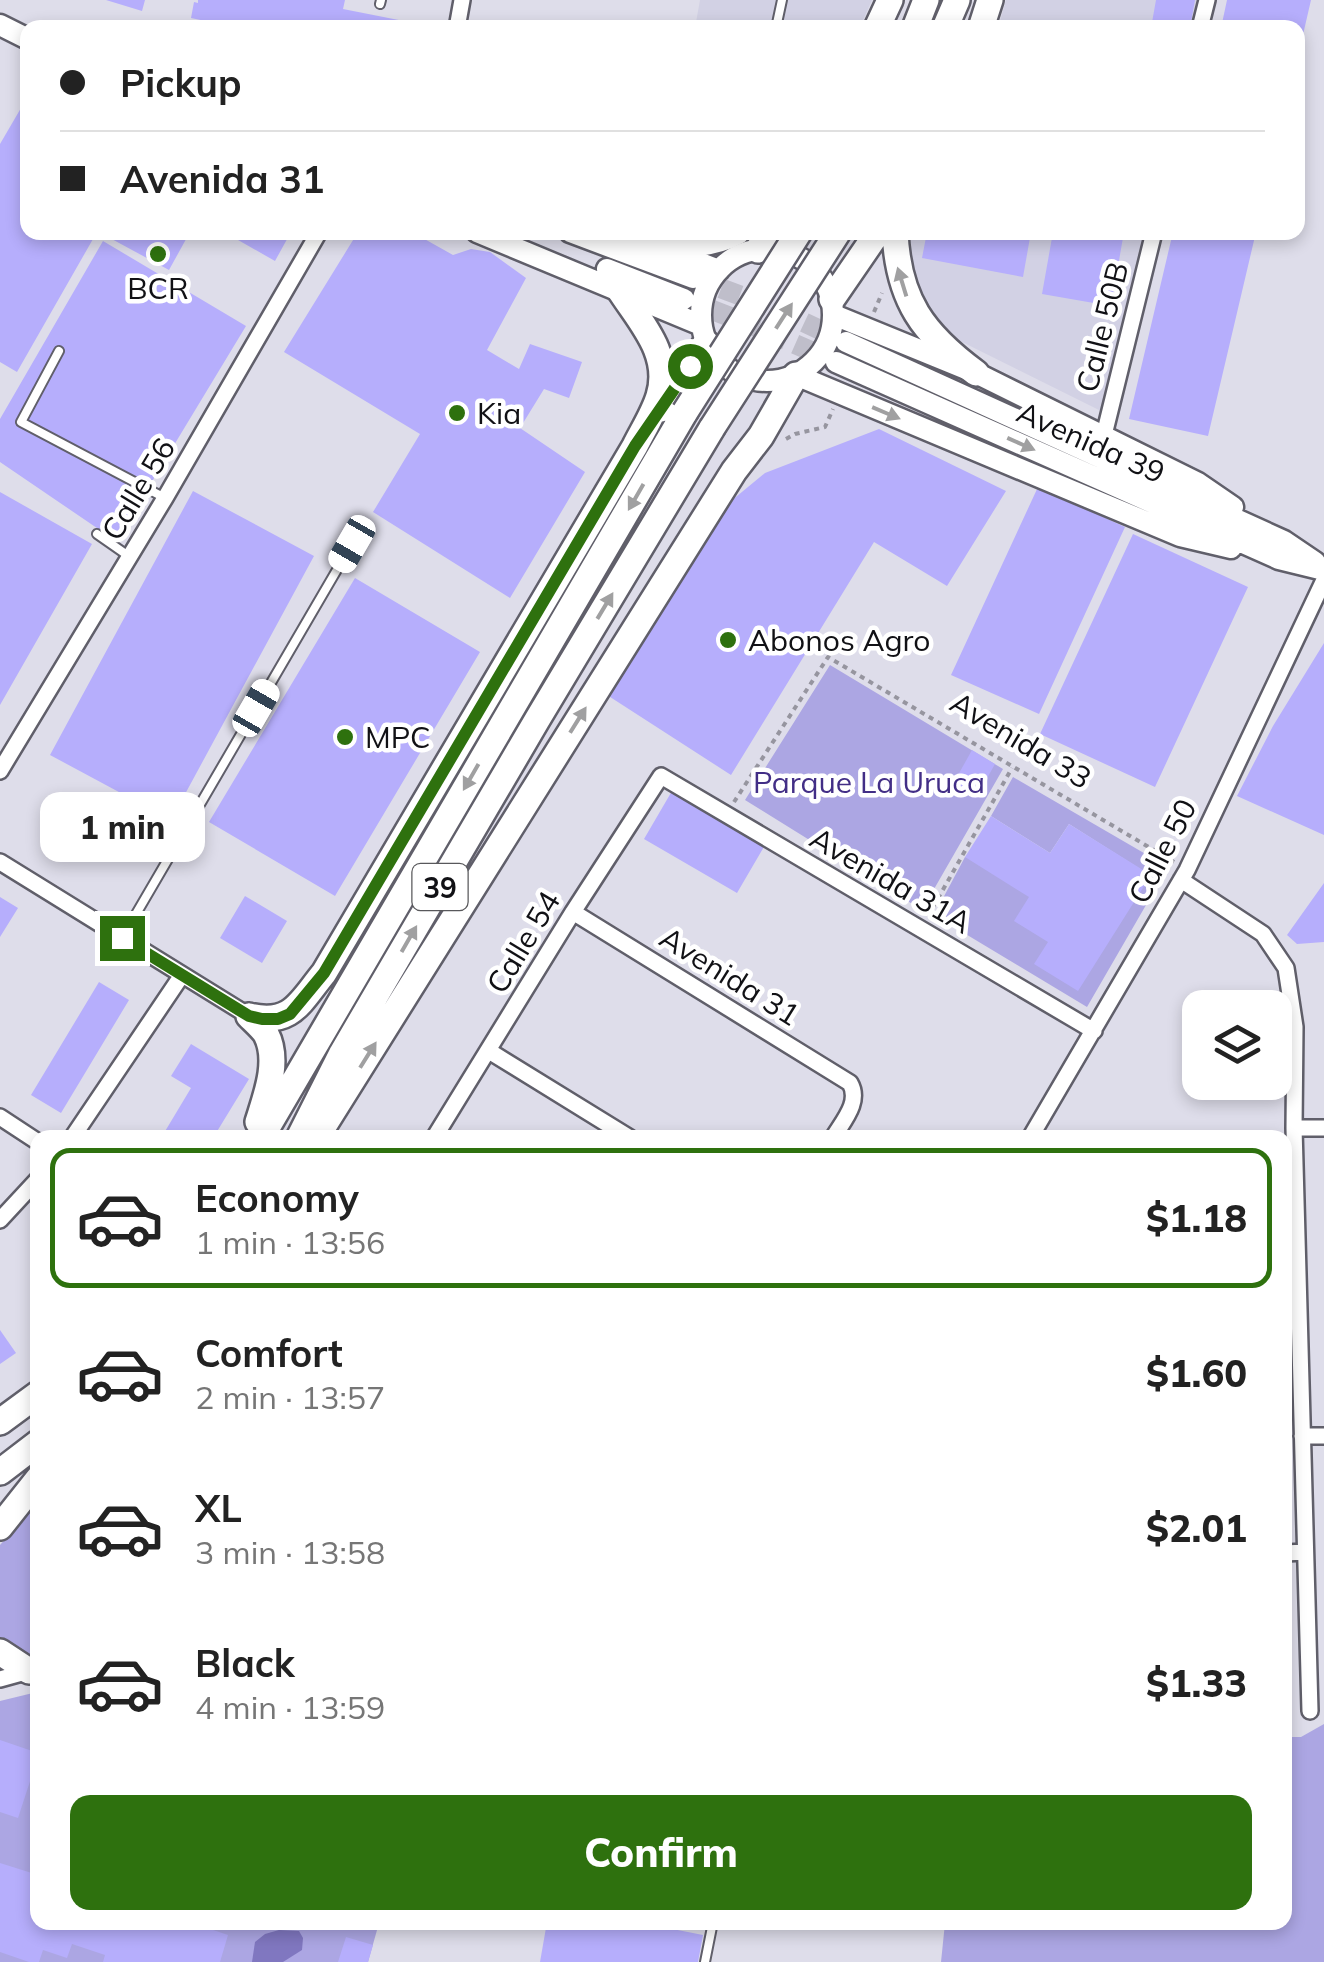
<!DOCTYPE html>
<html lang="en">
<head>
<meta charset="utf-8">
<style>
	body { margin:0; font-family:Mulish,sans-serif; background:#f2f2f2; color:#222; height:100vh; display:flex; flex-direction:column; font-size:38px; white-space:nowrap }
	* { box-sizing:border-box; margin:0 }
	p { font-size:32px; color:#767676 }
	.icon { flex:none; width:55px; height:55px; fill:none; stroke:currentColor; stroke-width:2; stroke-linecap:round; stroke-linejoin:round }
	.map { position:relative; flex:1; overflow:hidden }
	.drawer { position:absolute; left:30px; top:1130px; width:1262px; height:800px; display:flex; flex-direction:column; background:#fff; border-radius:20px; box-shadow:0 5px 15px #0003 }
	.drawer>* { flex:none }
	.banner { position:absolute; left:20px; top:20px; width:1285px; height:220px; border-radius:20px; box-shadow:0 5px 15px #0003; display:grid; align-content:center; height:220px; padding:0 40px; background:#fff }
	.buttons { position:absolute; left:1182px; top:990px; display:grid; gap:20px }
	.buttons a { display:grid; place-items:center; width:110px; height:110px; border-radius:20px; background:#fff; box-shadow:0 5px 15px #0003; font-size:50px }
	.end { position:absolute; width:45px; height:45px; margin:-22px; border:12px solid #2e710e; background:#fff; box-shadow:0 0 0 5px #fff }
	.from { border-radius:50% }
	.bubble { position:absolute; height:70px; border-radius:20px; background:#fff; box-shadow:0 5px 15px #0003; font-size:32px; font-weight:800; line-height:70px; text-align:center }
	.car { position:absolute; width:30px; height:60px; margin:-30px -15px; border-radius:12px; box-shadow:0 0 8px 2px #0007; background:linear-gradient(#fff 24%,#345 0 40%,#fff 0 76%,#345 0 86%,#fff 0) }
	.banner b { display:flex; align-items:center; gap:35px; height:95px; font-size:38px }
	.banner b+b { border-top:2px solid #e0e0e0 }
	.banner i { width:25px; height:25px; background:#222 }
	ul { padding:18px 0 0; list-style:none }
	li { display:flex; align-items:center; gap:30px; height:140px; margin:0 20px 15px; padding:0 20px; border:5px solid transparent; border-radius:20px }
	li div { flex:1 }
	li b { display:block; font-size:38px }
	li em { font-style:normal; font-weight:800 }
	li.current { border-color:#2e710e }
	li>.icon { width:90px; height:90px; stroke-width:1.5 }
	.cta { display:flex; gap:20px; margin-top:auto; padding:20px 40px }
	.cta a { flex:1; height:115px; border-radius:20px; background:#2e710e; color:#fff; font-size:40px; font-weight:800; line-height:115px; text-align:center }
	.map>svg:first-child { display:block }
</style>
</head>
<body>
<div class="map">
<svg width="1324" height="1962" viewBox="0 0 1324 1962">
	<rect width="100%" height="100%" fill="#deddea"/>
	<!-- built -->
	<path fill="#d2d1e4" d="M 700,0 L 872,0 L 860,27 L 695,28 Z
		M 1006,0 L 1198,0 L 1192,27 L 998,28 Z
		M 911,233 L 1150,233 L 1101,411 L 950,336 L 916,291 L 907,253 Z
		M 1285,1349 L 1290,1349 L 1293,1438 L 1285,1438 Z"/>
	<!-- green -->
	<path fill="#aca6e3" d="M 830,665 L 1003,769 L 922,910 L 745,800 Z
		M 1013,777 L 1168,867 L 1087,1007 L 934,915 L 965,857 L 1151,876 L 1069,824 L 1050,853 L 991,816 Z
		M 37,1503 L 37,1656 C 23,1657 9,1649 0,1638 L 0,1545 Z
		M 37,1692 L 38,1922 L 379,1923 L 368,1962 L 0,1962 L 0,1701 Z
		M 1324,1724 L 1324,1962 L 941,1962 L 945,1923 L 1285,1922 L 1285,1737 L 1301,1737 Z"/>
	<!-- water -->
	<path fill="#8077c0" d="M 279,1930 L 299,1931 L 303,1938 L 302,1950 L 283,1962 L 252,1962 L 255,1942 L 265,1934 Z"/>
	<!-- building -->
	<path fill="#b6aefc" d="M 106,0 L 145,0 L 142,11 Z
		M 198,0 L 345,0 L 343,9 L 429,26 L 429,28 L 239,28 L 191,18 L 194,2 L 198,3 Z
		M 1156,0 L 1195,0 L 1190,28 L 1151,28 Z
		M 1227,0 L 1311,0 L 1299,52 L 1298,28 L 1221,28 Z
		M 28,96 L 28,232 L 97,232 L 17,372 L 0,362 L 0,144 Z
		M 111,232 L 190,232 L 169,270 L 108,237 Z
		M 224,232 L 291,232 L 275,261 Z
		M 358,232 L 412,232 L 453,255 L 471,249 L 490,252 L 526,278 L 487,350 L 519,369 L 530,344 L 582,362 L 569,398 L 544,389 L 520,428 L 585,472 L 510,598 L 373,512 L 420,434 L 284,352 Z
		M 927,232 L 1031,232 L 1023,277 L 922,258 Z
		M 1053,232 L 1124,232 L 1111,306 L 1042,294 Z
		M 1173,232 L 1256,232 L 1208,436 L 1129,419 Z
		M 103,241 L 246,326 L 116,541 L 0,462 L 0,419 Z
		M 879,429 L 1006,491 L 947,586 L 874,542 L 731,775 L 607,695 L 731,501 L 765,473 Z
		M 1038,487 L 1125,527 L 1039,714 L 951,675 Z
		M 193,491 L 314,556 L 171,820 L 50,755 Z
		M 0,492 L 92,544 L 0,705 Z
		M 1133,534 L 1248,587 L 1155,787 L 1040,734 Z
		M 355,578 L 480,652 L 335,896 L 209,822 Z
		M 1324,643 L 1324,835 L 1237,796 L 1273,726 Z
		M 972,750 L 995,764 L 976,798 L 953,784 Z
		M 672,791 L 765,845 L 737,893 L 644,839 Z
		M 991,816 L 1050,853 L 1069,824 L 1151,875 L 1078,991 L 1034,964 L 1048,942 L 1014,921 L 1029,897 L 965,857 Z
		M 1324,883 L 1324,942 L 1297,944 L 1287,935 Z
		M 245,896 L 287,921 L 262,963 L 220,938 Z
		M 0,897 L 18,908 L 0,937 Z
		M 99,982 L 129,1000 L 61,1113 L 31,1095 Z
		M 191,1044 L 249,1079 L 213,1138 L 161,1138 L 191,1088 L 171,1076 Z
		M 0,1330 L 16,1353 L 0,1364 Z
		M 0,1740 L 38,1753 L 38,1767 L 35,1766 L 18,1818 L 0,1812 Z
		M 0,1863 L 38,1875 L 38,1922 L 189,1922 L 228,1935 L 220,1962 L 103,1962 L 105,1955 L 72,1944 L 67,1958 L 43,1950 L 39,1962 L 29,1962 L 0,1952 Z
		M 547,1922 L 637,1922 L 703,1935 L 698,1962 L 540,1962 Z
		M 346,1937 L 373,1945 L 368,1962 L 338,1962 Z"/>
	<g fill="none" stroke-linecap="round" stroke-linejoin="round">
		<!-- secondary-tunnel -->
		<path stroke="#bfbeca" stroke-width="20" stroke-dasharray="20 10" stroke-linecap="butt" d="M 693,278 L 771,307 L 846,342
			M 684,299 L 761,329 L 836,362"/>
		<defs>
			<path id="service" d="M 380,4 L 381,0
				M 776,28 L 782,0
				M 59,351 L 21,422 L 165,498
				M 97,534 L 130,557
				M 122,938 L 352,544
				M 705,1962 L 713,1922"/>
			<path id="minor" d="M 457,28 L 462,0
				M 1200,28 L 1207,0
				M 1104,435 L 1154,232
				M 0,771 L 165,498 L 319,232
				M 0,862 L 249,1016
				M 1181,880 L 1263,934 L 1286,968 L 1295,1027 L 1294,1128 L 1310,1711
				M 573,912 L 850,1083 C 861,1102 843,1121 833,1138
				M 489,1051 L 630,1138
				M 0,1117 L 38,1142
				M 1294,1128 L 1324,1128
				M 72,1138 L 182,975
				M 434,1138 L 573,912 L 661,776 L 1094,1031
				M 1030,1138 L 1187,870 L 1324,580
				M 0,1220 L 38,1179
				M 1302,1436 L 1324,1436
				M 1285,1553 L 1305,1552
				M 0,1679 L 29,1671"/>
			<path id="secondary" d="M 0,25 L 28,39
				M 477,232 L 701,325
				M 570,232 L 693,278
				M 619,232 L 719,270
				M701 315a66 66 0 1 1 132 0a66 66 0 1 1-132 0Z
				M 607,269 L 684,299
				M 834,315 L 976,373 L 1198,483 L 1233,507
				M 846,342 L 1284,541 L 1315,562
				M 836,362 L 1279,559 L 1324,570
				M 796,375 L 1180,536 L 1231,548"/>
			<path id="trunk" d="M 877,28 L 890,0
				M 915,28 L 926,0
				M 945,28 L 957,0
				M 981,28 L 990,0
				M 895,232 C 898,300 923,334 976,373
				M 641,240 C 673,246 706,248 737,232
				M 758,250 L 768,232
				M 832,299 L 878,232
				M 661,409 L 706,343
				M 249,1016 C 292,1026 300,1002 324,973 L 635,446 C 643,430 654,413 659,396 C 672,354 640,322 619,289
				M 249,1016 C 254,1021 262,1028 266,1034 C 280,1061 266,1096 258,1122
				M 261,1138 L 685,412
				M 299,1138 L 342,1053 L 537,720 L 712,428
				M 316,1138 L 734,471 L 761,436 L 796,375
				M 0,1422 L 38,1394
				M 0,1472 L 38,1443
				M 0,1527 L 38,1479
				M 0,1652 L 29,1671"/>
		</defs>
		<!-- service casing -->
		<use href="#service" stroke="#605f6a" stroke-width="12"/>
		<!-- minor casing -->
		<use href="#minor" stroke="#605f6a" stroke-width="20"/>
		<!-- secondary casing -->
		<use href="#secondary" stroke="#605f6a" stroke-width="25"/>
		<!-- trunk casing -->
		<use href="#trunk" stroke="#605f6a" stroke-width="30"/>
		<!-- path -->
		<path stroke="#96959f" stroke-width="4" stroke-dasharray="5 5" stroke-linecap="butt" d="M 874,312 L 882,293
			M 786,439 L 795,434 L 825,427 L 833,409
			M 734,802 L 828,657 L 1174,862
			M 928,916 L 1012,768"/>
		<!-- service -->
		<use href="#service" stroke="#fff" stroke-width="8"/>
		<!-- minor -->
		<use href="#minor" stroke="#fff" stroke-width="15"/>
		<!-- secondary -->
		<use href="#secondary" stroke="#fff" stroke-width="20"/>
		<!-- trunk -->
		<use href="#trunk" stroke="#fff" stroke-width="25"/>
		<defs>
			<path id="trunk-bridge" d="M 685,412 L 799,232
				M 712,428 L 838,232"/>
		</defs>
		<!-- trunk-bridge casing -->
		<use href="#trunk-bridge" stroke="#605f6a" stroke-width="30" stroke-linecap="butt"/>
		<!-- trunk-bridge -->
		<use href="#trunk-bridge" stroke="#fff" stroke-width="25"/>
	</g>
	<!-- one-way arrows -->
	<defs><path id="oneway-solid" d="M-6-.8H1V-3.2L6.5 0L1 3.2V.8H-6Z" transform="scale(2.5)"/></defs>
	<g fill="#a0a0a1">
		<use href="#oneway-solid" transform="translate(902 282) rotate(-107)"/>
		<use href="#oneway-solid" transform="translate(784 316) rotate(-57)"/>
		<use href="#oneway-solid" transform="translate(886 413) rotate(23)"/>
		<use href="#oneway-solid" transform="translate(1021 444) rotate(24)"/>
		<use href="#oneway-solid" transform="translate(636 497) rotate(120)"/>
		<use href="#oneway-solid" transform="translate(605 606) rotate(-59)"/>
		<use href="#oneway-solid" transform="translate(578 720) rotate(-58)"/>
		<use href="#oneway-solid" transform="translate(471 777) rotate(120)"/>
		<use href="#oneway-solid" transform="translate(409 939) rotate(-60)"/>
		<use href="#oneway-solid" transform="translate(368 1055) rotate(-58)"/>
	</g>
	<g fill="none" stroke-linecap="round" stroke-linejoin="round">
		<!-- route -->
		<path stroke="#2e710e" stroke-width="12" d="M 122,938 L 249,1016 L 262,1019 L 278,1019 L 290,1014 L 324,973 L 635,446 L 690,366"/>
	</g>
	<!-- markers -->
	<g fill="#2e710e" stroke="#fff" stroke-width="4">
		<circle cx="158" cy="254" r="10"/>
		<circle cx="457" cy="413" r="10"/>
		<circle cx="728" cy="640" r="10"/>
		<circle cx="345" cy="737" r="10"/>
	</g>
	<g text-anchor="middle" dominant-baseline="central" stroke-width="9" stroke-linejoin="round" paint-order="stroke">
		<!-- shield labels -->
		<rect fill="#fff" stroke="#58585b" stroke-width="2.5" x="412.5" y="864" width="55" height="46" rx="8"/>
		<g font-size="28" font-weight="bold" fill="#111115">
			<text x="440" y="887">39</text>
		</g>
		<!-- poi labels -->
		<g font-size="30" fill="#111115" stroke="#fff" text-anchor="start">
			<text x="158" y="288" text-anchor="middle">BCR</text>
			<text x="477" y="413">Kia</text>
			<text x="748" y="640">Abonos Agro</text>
			<text x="365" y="737">MPC</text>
		</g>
		<!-- street labels -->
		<g font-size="30" fill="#111115" stroke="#fff">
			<text transform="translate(1102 327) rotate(-76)">Calle 50B</text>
			<text transform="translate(1091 442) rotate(24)">Avenida 39</text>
			<text transform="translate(138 489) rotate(-59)">Calle 56</text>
			<text transform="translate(1021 740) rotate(31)">Avenida 33</text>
			<text transform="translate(1162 851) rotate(-63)">Calle 50</text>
			<text transform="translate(891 880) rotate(30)">Avenida 31A</text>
			<text transform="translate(523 942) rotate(-59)">Calle 54</text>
			<text transform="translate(730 976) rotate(32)">Avenida 31</text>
		</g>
		<!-- park labels -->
		<g font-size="30" fill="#422e86" stroke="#fff">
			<text x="869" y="782">Parque La Uruca</text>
		</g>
	</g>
</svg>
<div class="buttons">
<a><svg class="icon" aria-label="layers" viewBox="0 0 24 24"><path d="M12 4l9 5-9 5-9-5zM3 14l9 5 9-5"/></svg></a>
</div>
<i class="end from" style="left:690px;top:366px"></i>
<i class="end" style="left:122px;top:938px"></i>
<div class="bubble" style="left:40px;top:792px;width:165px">1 min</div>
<i class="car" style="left:352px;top:544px;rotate:210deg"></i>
<i class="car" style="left:256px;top:708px;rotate:30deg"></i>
<div class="banner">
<b><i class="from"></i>Pickup</b>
<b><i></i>Avenida 31</b>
</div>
<section class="drawer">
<ul>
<li class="current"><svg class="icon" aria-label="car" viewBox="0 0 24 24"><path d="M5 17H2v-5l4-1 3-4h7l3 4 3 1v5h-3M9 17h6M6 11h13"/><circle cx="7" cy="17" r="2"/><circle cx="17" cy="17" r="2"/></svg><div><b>Economy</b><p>1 min · 13:56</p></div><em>$1.18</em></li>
<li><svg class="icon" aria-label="car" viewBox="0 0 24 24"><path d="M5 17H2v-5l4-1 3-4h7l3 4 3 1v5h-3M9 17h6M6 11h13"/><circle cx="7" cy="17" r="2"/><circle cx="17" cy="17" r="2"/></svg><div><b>Comfort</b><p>2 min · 13:57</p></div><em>$1.60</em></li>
<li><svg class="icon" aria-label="car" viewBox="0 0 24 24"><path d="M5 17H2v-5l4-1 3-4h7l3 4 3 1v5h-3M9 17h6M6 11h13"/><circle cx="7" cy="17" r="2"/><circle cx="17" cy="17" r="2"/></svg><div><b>XL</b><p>3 min · 13:58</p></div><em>$2.01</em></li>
<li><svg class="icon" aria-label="car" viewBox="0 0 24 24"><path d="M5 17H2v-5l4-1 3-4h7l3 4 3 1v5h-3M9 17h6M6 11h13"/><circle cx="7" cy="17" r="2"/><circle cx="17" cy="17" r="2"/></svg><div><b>Black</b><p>4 min · 13:59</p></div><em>$1.33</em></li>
</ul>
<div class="cta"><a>Confirm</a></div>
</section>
</div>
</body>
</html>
